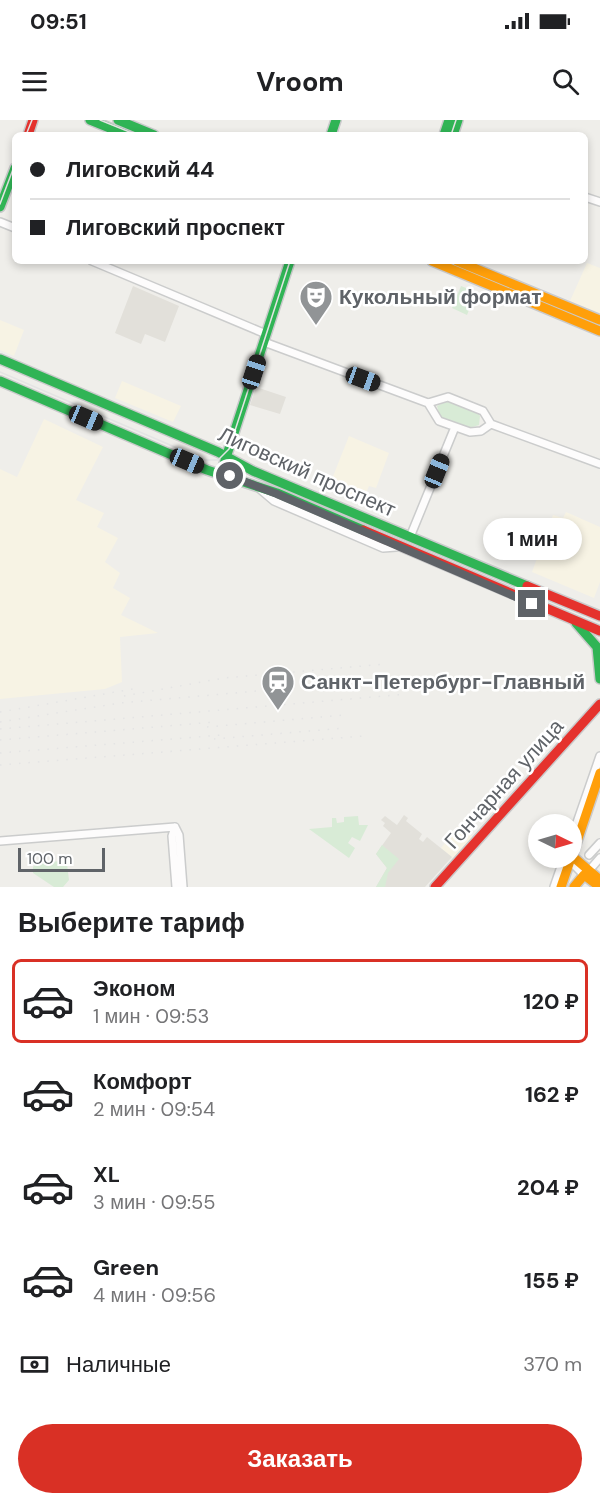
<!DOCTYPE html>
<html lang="ru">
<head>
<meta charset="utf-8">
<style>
	body { margin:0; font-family:"DM Sans",sans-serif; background:#f2f2f2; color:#202124; height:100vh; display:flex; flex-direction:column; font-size:22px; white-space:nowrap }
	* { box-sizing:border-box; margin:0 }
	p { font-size:20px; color:#757577 }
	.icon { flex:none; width:33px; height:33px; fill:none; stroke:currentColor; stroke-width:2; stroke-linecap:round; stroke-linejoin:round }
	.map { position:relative; height:767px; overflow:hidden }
	.details { display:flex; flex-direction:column; background:#fff; flex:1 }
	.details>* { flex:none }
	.guide { position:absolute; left:12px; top:12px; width:576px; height:132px; border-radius:9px; box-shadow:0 3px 9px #0003; display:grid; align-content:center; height:132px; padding:0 18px; background:#fff }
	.needle { width:39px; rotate:95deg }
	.buttons { position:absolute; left:528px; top:694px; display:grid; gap:12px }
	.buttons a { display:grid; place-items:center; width:54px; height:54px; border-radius:50%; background:#fff; box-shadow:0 3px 9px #0003; font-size:30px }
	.scale { position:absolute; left:18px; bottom:15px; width:87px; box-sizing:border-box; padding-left:6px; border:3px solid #5f6368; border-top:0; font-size:16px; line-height:21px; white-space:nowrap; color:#5f6368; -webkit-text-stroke:4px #fff; paint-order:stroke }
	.end { position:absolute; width:27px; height:27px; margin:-14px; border:8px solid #5f6368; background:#fff; box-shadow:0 0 0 3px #fff }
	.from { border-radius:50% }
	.bubble { position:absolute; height:42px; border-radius:21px; background:#fff; box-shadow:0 3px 9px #0003; font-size:20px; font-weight:700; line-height:42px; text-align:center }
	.car { position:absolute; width:18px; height:36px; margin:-18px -9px; border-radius:8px; box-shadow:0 0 4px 2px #0007; background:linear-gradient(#222 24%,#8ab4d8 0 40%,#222 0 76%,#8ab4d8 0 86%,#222 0) }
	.guide b { display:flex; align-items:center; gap:21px; height:57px; font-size:22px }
	.guide b+b { border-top:2px solid #e0e0e0 }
	.guide i { width:15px; height:15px; background:#202124 }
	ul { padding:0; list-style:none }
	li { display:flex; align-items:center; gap:18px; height:84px; margin:0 12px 9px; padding:0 6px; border:3px solid transparent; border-radius:9px }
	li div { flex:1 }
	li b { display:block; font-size:22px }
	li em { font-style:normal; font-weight:700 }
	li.active { border-color:#d93025 }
	li>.icon { width:54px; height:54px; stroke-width:1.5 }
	h2 { padding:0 18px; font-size:27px; line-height:72px }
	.pay { display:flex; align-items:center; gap:15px; height:66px; padding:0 18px; font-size:22px }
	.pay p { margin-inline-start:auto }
	.action { display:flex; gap:12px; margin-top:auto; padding:12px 18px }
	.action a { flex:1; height:69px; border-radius:36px; background:#d93025; color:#fff; font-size:24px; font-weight:700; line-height:69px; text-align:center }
	.status { display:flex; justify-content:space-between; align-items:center; height:42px; padding:0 30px; background:#fff; direction:ltr }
	.status svg { height:16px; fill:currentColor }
	header { display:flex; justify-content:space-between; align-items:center; height:78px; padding:0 18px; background:#fff; font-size:27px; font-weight:700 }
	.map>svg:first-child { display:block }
</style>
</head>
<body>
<div class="status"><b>09:51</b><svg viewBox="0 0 49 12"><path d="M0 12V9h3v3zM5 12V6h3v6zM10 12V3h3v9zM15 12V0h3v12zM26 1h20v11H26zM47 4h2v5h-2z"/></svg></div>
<header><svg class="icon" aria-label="menu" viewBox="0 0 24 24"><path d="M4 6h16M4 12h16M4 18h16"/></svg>Vroom<svg class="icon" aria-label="search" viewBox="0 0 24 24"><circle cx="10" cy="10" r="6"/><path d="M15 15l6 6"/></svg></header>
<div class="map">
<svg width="600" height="767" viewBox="0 0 600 767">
	<rect width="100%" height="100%" fill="#efeeea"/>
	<!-- commercial -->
	<path fill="#f7f3e4" d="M 587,143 L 600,148 L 600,193 L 570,181 Z
		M 0,200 L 24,210 L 14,236 L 0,230 Z
		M 122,261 L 181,286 L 173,302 L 115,278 Z
		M 44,299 L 103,327 L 76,380 L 104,393 L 97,407 L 118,418 L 105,442 L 120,453 L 113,468 L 130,478 L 121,495 L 158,513 L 120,517 L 122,562 L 105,569 L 0,579 L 0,349 L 17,357 Z
		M 349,316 L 389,333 L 376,368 L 369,366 L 362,383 L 328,369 Z
		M 566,392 L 600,407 L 600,462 L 594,478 L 532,452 L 553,395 L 563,398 Z
		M 458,706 L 474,718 L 455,740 L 441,728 Z"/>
	<!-- education -->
	<path fill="#e2e0da" d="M 133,166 L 179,186 L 165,222 L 145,214 L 141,224 L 115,213 Z
		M 256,267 L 286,277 L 280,294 L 250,285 Z
		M 404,695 L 408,698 L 406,701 L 422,714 L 419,719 L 423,722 L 427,717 L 452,737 L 425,767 L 376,767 L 387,748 L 376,734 L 391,713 L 383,706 L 385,703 L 381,700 L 385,696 L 397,705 Z"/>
	<!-- green -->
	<path fill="#d8ebd6" d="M 461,166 L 476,172 L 467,195 L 452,188 Z
		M 447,281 L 477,292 L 480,296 L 479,305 L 469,308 L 440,297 L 437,286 Z
		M 358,696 L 359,705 L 368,705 L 360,721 L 352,717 L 348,723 L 355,728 L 349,738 L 309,709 L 332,707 L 332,698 L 336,698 L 337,703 L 344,702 L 344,697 Z
		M 382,725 L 399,739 L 388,753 L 385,767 L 376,767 L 387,748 L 376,734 Z
		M 62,741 L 67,744 L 69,760 L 63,767 L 54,767 L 33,753 L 33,747 L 37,743 Z"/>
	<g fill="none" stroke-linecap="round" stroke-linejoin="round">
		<defs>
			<path id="street" d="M 585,77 L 600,82
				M 0,102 L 15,108
				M 92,141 L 266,214
				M 264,222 L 428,283 L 448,277 L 483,291 L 491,304 L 600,344
				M 428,283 L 439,301 L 470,312 L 481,311 L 491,304
				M 261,370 L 274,381 L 383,428 L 396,427
				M 410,417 L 455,307
				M 572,717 L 600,636
				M 0,721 L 175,707
				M 589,735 L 600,723
				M 569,740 L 584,755
				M 593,746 L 600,738
				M 176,767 L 172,716 L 175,707 L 179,715 L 183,767
				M 554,767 L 564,738"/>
			<path id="fast" d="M 90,0 L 127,15
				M 118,0 L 154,15
				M 331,15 L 336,0
				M 444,15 L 449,0
				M 453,15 L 458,0
				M 0,87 L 15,48
				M 0,239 L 218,332 L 253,351 L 527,466
				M 0,261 L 207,350 L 277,373 L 363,410
				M 221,353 L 290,141
				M 576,503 L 597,527 L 600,559"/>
			<path id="slow" d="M 432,141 L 600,211
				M 457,141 L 600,200
				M 572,736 L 600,760
				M 572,736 L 600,653
				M 561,767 L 571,738
				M 574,767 L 584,755 L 600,767"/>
			<path id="jam" d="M 28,15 L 33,0
				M 363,410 L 600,511
				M 527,466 L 600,496
				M 435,767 L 600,584"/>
		</defs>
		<!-- street casing -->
		<use href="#street" stroke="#cbcccc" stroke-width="10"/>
		<!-- fast casing -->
		<use href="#fast" stroke="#cacacb" stroke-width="12"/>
		<!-- slow casing -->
		<use href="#slow" stroke="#cacacb" stroke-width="12"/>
		<!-- jam casing -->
		<use href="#jam" stroke="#cacacb" stroke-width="12"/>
		<!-- street -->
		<use href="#street" stroke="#fdfcfc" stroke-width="7"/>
		<!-- fast -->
		<use href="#fast" stroke="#30b455" stroke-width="9"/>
		<!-- slow -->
		<use href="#slow" stroke="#ff9f0a" stroke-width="9"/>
		<!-- jam -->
		<use href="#jam" stroke="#e5322d" stroke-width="9"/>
		<!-- tram -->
		<path stroke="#e4e4e4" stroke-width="1.5" d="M 100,0 L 137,15
			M 26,15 L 32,0
			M 451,15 L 456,0
			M 0,84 L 15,44
			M 0,252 L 205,340 L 218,340 L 229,329 L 290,141"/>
		<!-- rail -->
		<path stroke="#e4e4e4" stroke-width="1.5" stroke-dasharray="1.5 8" stroke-linecap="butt" d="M 124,576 L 224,558 L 386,544
			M 0,592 L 133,569
			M 0,602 L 120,583 L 406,558
			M 207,607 L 344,595
			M 0,609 L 407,574
			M 214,619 L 345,608
			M 0,620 L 215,602
			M 0,633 L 222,615
			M 0,645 L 363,616"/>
	</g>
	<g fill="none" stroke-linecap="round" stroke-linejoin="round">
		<!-- route -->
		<path stroke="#5f6368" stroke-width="8" d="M 230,356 L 277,374 L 532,484"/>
	</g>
	<!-- icons -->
	<defs>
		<symbol id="theatre-pin" viewBox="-11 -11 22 30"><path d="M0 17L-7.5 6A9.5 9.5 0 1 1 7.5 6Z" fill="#919496" stroke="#fff"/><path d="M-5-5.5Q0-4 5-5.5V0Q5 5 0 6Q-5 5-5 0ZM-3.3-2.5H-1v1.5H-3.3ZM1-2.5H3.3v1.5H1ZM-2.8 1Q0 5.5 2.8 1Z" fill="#fff"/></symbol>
		<symbol id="station-pin" viewBox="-11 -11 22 30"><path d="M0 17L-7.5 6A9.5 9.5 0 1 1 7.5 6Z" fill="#919496" stroke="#fff"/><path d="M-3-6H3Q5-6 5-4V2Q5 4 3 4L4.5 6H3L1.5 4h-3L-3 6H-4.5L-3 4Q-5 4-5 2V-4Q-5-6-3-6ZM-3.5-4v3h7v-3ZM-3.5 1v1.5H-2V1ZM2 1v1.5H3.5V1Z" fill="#fff"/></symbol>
	</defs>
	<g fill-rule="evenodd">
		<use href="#theatre-pin" x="297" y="158" width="38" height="52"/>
		<use href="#station-pin" x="259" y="543" width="38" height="52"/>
	</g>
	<g text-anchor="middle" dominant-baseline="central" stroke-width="5" stroke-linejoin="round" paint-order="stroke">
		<!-- poi labels -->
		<g font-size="21" font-weight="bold" fill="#5f6368" stroke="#fff" text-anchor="start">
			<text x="339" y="177">Кукольный формат</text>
			<text x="301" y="562">Санкт-Петербург-Главный</text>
		</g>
		<!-- street labels -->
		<g font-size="21" fill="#5f6368" stroke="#fff">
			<text transform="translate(307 352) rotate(24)">Лиговский проспект</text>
			<text transform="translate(504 664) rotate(-48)">Гончарная улица</text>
		</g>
	</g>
</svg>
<div class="buttons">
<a><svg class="needle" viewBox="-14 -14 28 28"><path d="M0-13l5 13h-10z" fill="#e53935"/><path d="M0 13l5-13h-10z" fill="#757577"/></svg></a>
</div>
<div class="scale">100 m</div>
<i class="end from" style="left:230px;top:356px"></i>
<i class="end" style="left:532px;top:484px"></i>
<div class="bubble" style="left:483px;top:398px;width:99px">1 мин</div>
<i class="car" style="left:254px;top:252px;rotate:18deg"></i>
<i class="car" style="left:363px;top:259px;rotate:110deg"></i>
<i class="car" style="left:86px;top:298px;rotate:113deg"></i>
<i class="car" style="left:187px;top:341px;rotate:113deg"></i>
<i class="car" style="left:437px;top:351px;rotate:22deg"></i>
<div class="guide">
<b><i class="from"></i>Лиговский 44</b>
<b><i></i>Лиговский проспект</b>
</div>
</div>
<section class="details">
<h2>Выберите тариф</h2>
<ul>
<li class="active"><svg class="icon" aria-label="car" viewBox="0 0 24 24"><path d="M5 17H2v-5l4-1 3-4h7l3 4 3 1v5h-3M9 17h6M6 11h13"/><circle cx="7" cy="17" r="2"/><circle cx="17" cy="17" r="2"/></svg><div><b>Эконом</b><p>1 мин · 09:53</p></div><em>120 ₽</em></li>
<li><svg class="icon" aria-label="car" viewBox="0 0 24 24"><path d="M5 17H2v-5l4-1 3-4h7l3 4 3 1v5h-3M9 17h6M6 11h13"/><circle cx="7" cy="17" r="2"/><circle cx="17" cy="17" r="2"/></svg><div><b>Комфорт</b><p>2 мин · 09:54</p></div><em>162 ₽</em></li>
<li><svg class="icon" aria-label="car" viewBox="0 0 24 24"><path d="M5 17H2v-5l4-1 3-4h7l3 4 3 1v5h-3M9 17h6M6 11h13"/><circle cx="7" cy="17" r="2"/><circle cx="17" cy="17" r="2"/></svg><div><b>XL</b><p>3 мин · 09:55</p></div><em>204 ₽</em></li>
<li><svg class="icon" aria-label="car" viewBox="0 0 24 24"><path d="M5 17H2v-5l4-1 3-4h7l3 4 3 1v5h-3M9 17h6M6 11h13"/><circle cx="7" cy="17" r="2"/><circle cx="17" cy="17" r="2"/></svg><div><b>Green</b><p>4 мин · 09:56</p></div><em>155 ₽</em></li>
</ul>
<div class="pay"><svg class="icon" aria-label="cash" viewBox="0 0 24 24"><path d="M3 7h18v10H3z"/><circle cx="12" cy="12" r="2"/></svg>Наличные<p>370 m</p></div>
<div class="action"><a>Заказать</a></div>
</section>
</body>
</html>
